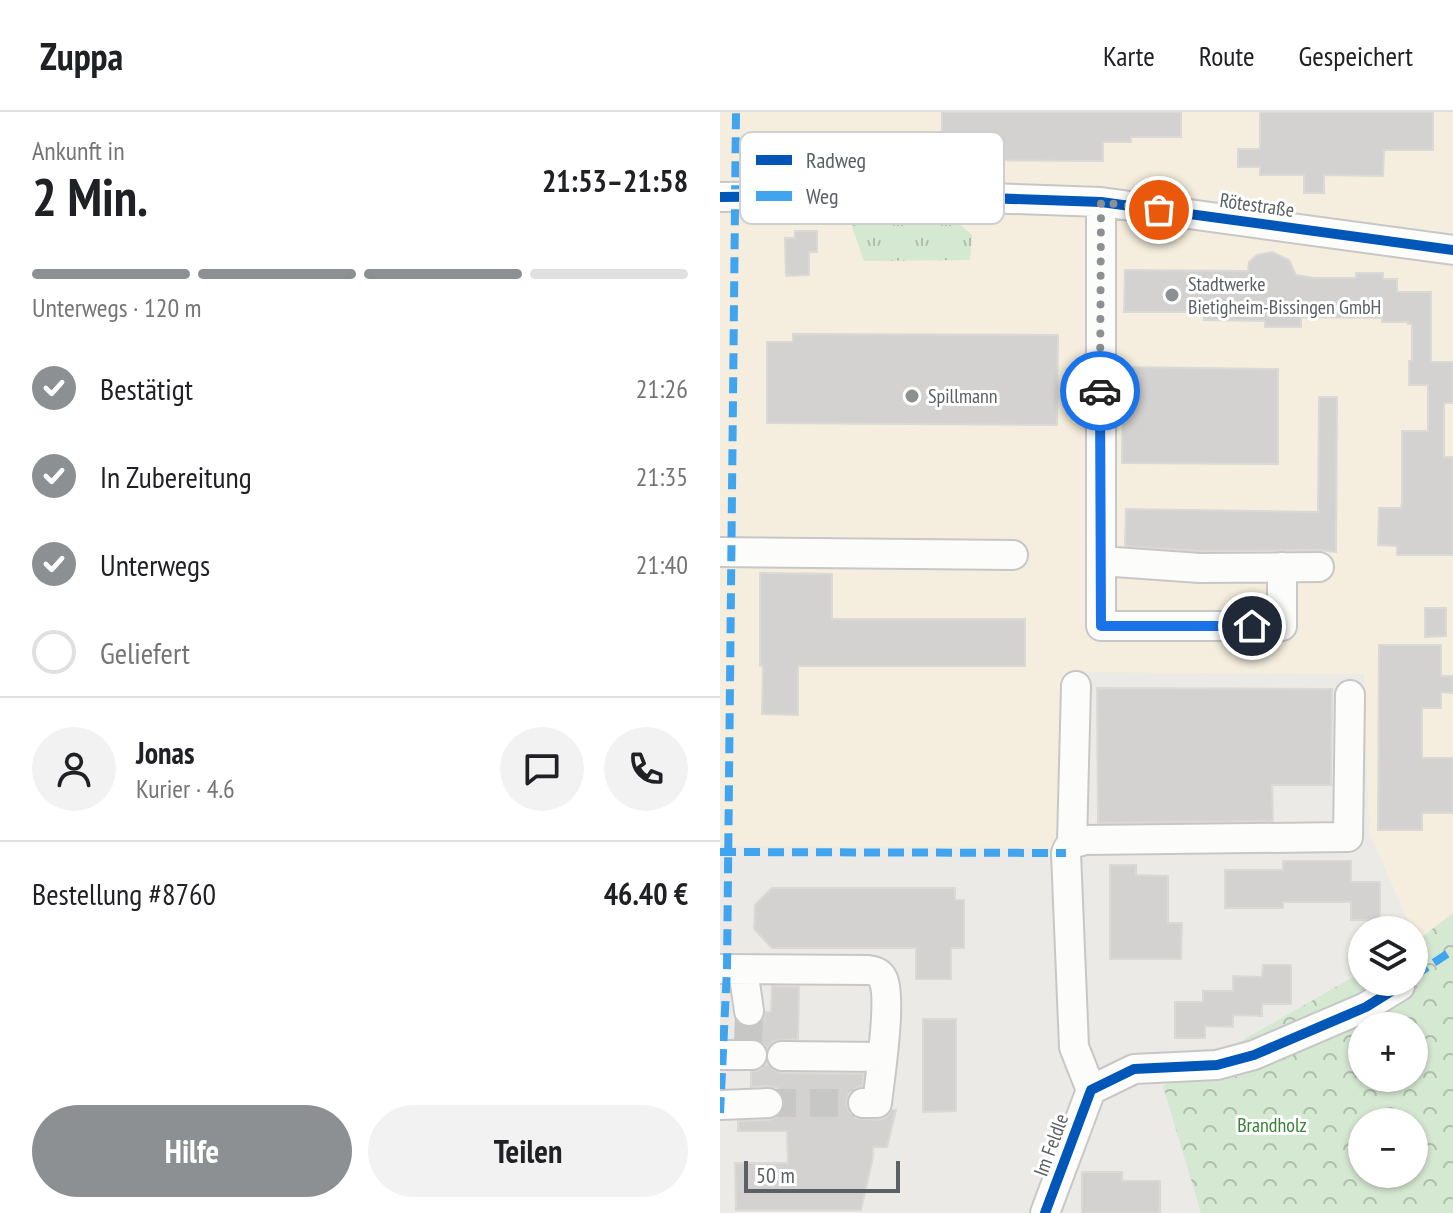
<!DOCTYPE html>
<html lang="de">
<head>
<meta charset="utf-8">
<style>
	body { margin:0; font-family:"PT Sans Narrow",sans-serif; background:#f2f2f2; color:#202124; height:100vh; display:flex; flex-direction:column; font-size:30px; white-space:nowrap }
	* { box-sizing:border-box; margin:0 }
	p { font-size:26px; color:#757577 }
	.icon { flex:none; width:44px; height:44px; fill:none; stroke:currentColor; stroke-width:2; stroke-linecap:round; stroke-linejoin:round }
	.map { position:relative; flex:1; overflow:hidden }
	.details { display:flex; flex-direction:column; background:#fff; width:720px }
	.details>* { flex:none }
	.tools { position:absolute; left:628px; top:804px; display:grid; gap:16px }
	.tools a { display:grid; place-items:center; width:80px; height:80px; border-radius:50%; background:#fff; box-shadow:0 2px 6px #0004; font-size:40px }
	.scale { position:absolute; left:24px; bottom:20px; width:156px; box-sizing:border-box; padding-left:8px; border:4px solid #5b6064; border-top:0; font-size:22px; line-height:28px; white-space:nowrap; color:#5b6064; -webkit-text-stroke:6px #fff; paint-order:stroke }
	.pin { position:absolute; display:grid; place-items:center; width:68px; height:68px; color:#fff; margin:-34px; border:4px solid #fff; border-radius:50%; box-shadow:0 2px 8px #0007 }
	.courier { position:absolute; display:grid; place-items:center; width:80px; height:80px; margin:-40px; border:6px solid #1a73e8; border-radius:50%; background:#fff; color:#222; box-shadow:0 2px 10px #0007 }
	.overview em { font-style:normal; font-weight:600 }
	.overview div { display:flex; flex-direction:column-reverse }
	.overview { display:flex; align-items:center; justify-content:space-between; height:136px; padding:0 32px }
	h1 { font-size:52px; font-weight:600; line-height:60px }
	.bar { display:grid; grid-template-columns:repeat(4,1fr); gap:12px 8px; align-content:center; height:96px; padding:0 32px }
	.bar i { height:10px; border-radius:6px; background:#e0e0e0 }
	.bar .active { background:#8d9092 }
	.bar p { grid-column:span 4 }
	.line { display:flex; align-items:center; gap:20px; padding:0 32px; border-top:2px solid #e0e0e0 }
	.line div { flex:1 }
	.round { display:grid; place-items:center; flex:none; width:84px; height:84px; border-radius:42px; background:#f2f2f2 }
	ol { padding:0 32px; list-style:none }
	li { display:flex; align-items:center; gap:24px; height:88px }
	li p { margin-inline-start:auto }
	li .icon { padding:8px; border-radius:50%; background:#8d9092; color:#fff; stroke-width:4 }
	li:last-child { color:#757577 }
	li i { width:44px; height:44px; border:4px solid #e0e0e0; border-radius:50% }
	.action { display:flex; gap:16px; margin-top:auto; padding:16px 32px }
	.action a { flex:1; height:92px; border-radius:48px; background:#8d9092; color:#fff; font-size:32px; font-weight:600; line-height:92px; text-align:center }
	.action a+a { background:#f2f2f2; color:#202124 }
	header { display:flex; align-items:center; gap:48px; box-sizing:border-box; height:112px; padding:0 40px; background:#fff; border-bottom:2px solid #e0e0e0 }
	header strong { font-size:38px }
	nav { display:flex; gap:44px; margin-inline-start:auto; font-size:28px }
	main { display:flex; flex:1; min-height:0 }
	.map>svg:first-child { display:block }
</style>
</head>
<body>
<header>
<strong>Zuppa</strong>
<nav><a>Karte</a><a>Route</a><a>Gespeichert</a></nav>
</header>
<main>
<section class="details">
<div class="overview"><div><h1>2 Min.</h1><p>Ankunft in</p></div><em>21:53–21:58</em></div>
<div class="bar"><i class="active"></i><i class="active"></i><i class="active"></i><i></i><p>Unterwegs · 120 m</p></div>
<ol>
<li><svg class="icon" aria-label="check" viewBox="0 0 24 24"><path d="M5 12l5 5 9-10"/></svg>Bestätigt<p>21:26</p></li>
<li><svg class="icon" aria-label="check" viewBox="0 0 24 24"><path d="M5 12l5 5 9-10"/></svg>In Zubereitung<p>21:35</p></li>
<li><svg class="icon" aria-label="check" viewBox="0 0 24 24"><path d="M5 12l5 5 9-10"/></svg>Unterwegs<p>21:40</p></li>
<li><i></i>Geliefert</li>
</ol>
<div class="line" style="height:144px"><a class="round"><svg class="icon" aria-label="person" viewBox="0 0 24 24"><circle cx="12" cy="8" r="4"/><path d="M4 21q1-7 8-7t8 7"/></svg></a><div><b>Jonas</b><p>Kurier · 4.6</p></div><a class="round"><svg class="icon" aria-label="chat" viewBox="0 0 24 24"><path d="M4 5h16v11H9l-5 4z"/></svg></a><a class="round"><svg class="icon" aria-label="phone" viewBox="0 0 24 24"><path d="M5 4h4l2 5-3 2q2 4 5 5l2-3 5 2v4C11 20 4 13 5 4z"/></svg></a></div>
<div class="line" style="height:104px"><div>Bestellung #8760</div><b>46.40 €</b></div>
<div class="action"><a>Hilfe</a><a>Teilen</a></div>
</section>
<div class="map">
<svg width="733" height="1101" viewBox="0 0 733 1101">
	<defs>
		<pattern id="grass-tufts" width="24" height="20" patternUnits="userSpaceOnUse" patternTransform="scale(2)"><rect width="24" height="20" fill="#d5e8d1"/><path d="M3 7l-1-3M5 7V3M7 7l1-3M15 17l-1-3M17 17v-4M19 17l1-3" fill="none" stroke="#b0bfad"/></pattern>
		<pattern id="forest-crowns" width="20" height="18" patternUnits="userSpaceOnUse" patternTransform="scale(2)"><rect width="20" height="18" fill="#d5e8d1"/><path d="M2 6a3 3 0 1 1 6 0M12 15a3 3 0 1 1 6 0" fill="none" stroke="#b0bfad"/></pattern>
	</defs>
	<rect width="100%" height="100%" fill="#ebeae6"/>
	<path fill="#f5eede" d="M0,0H733V801L697,829L649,720L644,562L345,560L341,736L1,734L0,735Z"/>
	<path fill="url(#grass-tufts)" d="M128,104H231L252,123L250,148L144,149Z"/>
	<path fill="url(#forest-crowns)" fill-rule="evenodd" d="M733,801V1101H481L443,974L642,860V870H694V831ZM642,914H694V966H642ZM642,1010H694V1062H642Z"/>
	<path fill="#d3d2d0" stroke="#dad9d5" stroke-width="2" d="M222,0H461V25H411V30H383V49L222,48Z
		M540,0H713V38H664L663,64L604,63V81H584V63H540V55H518V37H540Z
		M75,119H97V140H89V163L66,164L65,126H75Z
		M552,140L569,148L576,163L594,166H636V161H663V167H677V180H711V250H733V291H724V345H733V443H677V434L658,433L659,396H681L682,391V319H708V273H689V249H692V212H688V210H662V206L581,205V215H545V209L484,208V200H404L405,158L528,159L529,150L537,143Z
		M73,222L338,223L337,313L47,311V230H73Z
		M403,255L558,257V352L402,351Z
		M599,285H617L616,440L599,438L477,439L405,434L406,397L598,400Z
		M40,461L112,462V507H305V554H78V603L42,602L43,554H40Z
		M705,496H726V524L705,525Z
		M659,533H721V564H733V581L721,580V596H702V646H733V701H702V718H658Z
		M377,576L612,577L611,673H552L553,709L378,711Z
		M563,749H631V770H660V808H631V790H563V796H505V758H563Z
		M390,753H416V763L448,764V811H462L461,847H390Z
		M52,776H235V788H244V836H231V867H196V836H52L34,817L35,793Z
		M543,853H571V892H542V904L513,903V915L485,914V926H455V890H483V879H513V864L542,865Z
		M52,874L79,875L78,927L54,929L47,936L40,928L16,926L17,910L23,915L32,916L40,912L44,906L46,900H51Z
		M203,907H236V999L203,1000Z
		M47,951L53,958L62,961L144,962L142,974L134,977L128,983L126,992L129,1000L135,1006L157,1008L165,1006L172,998H176L167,1035H153V1045L141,1098H16L15,1051H68L67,1019H18V1009L49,1008L58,1005L63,998L65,990L62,981L57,976L47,974L31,975V960L40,958Z
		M362,1060H402V1069H440V1101H362Z"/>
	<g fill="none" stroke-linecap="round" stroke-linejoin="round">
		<path stroke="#c7c8c6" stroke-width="28" stroke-dasharray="28 14" stroke-linecap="butt" d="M28,933L29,899
			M48,991H143"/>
		<defs>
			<path id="minor" d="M0,85L179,83L381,90L733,138
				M381,90V514H562V455
				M0,440L293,443
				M381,449L480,456L599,455
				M352,731L356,574
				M0,857L148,858C155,859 160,860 163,867C172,886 160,966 157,991H143
				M23,857L29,899
				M0,943H32
				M62,944L161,945
				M371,978L414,957L497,953L534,943L646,895L680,874
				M0,993L48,991
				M325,1101L371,978L354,935L346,741C349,731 355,731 365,728L628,725L630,583"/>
		</defs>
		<use href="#minor" stroke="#c7c7c7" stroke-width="32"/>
		<use href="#minor" stroke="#fcfcfb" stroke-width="28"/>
		<path stroke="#40a5ee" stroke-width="8" stroke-dasharray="16 8" stroke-linecap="butt" d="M0,740L346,741
			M694,864L733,838
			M0,1001L7,857L16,0"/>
		<defs>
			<path id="cycleway" d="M0,85L179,83L381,90L733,138
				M325,1101L371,978L414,957L497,953L534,943L646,895L686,870"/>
		</defs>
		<use href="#cycleway" stroke="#fff" stroke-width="15"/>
		<use href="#cycleway" stroke="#0057b8" stroke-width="10"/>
	</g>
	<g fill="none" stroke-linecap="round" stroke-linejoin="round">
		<path stroke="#8d9092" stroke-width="8" stroke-dasharray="0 14.4" d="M380,279L381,90L439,98"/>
		<path stroke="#1a73e8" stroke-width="10" d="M380,279L381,514H532"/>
	</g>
	<g fill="#8d9092" stroke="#fff" stroke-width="3">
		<circle cx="452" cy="183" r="8"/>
		<circle cx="192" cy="284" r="8"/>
	</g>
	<g text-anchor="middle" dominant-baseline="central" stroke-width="6" stroke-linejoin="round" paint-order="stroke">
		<g font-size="20" fill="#5b6064" stroke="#fff">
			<text transform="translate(537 93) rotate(8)">Rötestraße</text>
			<text transform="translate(331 1033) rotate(-70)">Im Feldle</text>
		</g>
		<g font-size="20" fill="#5b6064" stroke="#fff" text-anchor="start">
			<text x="468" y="172">Stadtwerke<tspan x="468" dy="23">Bietigheim-Bissingen GmbH</tspan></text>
			<text x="208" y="284">Spillmann</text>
		</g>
		<g font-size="20" fill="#378333" stroke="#fff">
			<text x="552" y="1013">Brandholz</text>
		</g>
	</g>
	<rect x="20" y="20" width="264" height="92" rx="12" fill="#fff" stroke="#cecfd0" stroke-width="2"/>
	<rect x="36" y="43" width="36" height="10" fill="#0057b8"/>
	<rect x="36" y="79" width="36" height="10" fill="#40a5ee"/>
	<g font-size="22" fill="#5b6064">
		<text x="86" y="56">Radweg</text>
		<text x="86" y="92">Weg</text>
	</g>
</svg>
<div class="tools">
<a><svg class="icon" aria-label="layers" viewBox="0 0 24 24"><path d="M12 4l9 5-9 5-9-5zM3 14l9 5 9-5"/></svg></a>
<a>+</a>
<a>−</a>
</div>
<div class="scale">50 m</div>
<div class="pin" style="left:439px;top:98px;background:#ea580c"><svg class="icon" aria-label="bag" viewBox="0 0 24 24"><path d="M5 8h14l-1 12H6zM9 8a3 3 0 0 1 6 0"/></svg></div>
<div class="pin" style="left:532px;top:514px;background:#1f2937"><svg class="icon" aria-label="home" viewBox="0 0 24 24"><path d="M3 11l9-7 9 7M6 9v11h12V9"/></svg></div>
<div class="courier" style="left:380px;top:279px"><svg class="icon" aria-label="car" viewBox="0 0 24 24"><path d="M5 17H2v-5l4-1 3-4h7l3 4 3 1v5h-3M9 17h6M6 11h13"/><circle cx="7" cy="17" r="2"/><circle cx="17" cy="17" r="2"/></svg></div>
</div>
</main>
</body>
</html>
